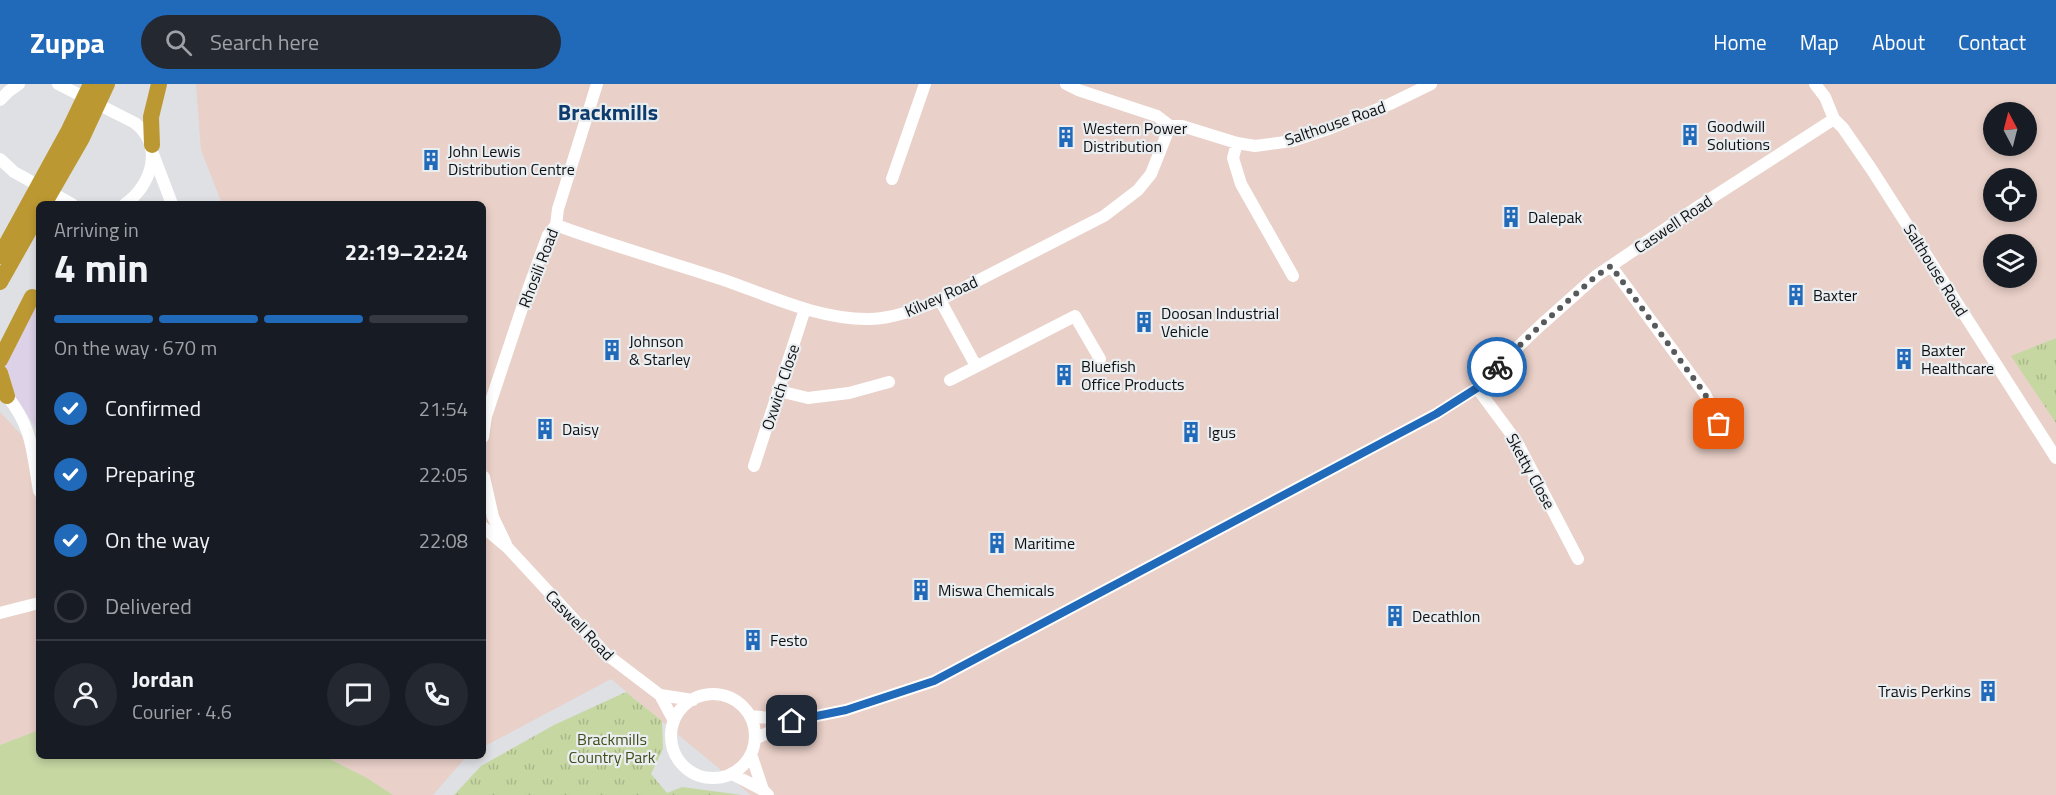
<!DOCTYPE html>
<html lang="en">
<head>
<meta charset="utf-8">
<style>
	body { margin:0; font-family:"Titillium Web",sans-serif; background:#242831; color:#f1f3f6; height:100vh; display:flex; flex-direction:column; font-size:22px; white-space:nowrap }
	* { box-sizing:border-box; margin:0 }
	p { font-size:20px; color:#9ea1a6 }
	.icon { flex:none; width:33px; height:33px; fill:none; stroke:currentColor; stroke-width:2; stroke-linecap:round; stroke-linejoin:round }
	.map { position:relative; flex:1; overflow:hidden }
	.sheet { position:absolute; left:36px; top:117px; width:450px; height:558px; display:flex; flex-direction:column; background:#171b24; border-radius:9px; box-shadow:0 3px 9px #0003 }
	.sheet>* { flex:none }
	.needle { width:39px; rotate:353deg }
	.controls { position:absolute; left:1983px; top:18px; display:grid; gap:12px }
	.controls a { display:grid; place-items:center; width:54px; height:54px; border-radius:50%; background:#171b24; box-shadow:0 3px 9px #0003; font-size:30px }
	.pin { position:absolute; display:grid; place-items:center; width:51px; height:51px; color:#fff; margin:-26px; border-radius:12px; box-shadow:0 3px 9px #0006 }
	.courier { position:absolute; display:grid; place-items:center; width:60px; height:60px; margin:-30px; border:4px solid #2169b9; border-radius:50%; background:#fff; color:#222; box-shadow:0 2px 8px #0007 }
	.summary em { font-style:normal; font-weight:700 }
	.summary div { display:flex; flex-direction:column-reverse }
	.summary { display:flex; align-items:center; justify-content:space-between; height:102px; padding:0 18px }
	h1 { font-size:39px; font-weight:700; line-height:45px }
	.bar { display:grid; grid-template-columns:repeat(4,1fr); gap:9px 6px; align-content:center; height:72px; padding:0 18px }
	.bar i { height:8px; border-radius:4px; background:#363941 }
	.bar .selected { background:#2169b9 }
	.bar p { grid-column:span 4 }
	.line { display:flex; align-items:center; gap:15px; padding:0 18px; border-top:2px solid #363941 }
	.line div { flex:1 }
	.round { display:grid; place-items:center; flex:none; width:63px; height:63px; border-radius:32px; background:#242831 }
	ol { padding:0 18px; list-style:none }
	li { display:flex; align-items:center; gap:18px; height:66px }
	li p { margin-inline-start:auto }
	li .icon { padding:6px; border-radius:50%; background:#2169b9; color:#fff; stroke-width:4 }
	li:last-child { color:#9ea1a6 }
	li i { width:33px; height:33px; border:3px solid #363941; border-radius:50% }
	header { display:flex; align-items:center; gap:36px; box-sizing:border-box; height:84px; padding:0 30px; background:#2169b9; color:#fff }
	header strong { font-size:28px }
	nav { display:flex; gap:33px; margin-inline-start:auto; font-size:21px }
	.search { width:420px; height:54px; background:#242831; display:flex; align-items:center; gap:15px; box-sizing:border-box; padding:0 21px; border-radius:33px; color:#9ea1a6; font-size:22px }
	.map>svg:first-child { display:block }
</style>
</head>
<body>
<header>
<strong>Zuppa</strong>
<div class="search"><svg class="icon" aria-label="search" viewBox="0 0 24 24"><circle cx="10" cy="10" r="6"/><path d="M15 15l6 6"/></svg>Search here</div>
<nav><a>Home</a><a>Map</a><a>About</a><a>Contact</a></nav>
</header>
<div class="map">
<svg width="2056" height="711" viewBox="0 0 2056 711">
	<defs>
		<pattern id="grass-tufts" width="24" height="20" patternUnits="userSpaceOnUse" patternTransform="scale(1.5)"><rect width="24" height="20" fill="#c6d7a2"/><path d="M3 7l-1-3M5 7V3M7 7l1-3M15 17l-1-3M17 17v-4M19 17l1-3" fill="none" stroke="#a9b88a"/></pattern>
	</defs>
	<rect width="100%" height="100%" fill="#dee0e4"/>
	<path fill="#dcd1e6" d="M39,214V355L38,347L12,308L4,283Z"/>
	<path fill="#e9d0c8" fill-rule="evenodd" d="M196,0H2056V254L2012,272L2056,339V711H751L611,595L483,663V120H222L201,66ZM1994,28H2026V62H1994ZM1994,94H2026V128H1994ZM1994,160H2026V194H1994Z
		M0,328L26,356L39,435V646L0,661Z
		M324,672H467L433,711H393L367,694Z"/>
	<path fill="url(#grass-tufts)" d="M2056,254V339L2011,272Z
		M626,608L662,637L663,665L651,690L667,709L682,703L742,711H454L481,682L554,641Z"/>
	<path fill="#c6d7a2" d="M39,646V672H324L367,694L393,711H0V661Z"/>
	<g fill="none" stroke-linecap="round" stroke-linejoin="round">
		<path stroke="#fff" stroke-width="12" d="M58,0L135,39C164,62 152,101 125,120
			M1066,0L1078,6L1157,32L1170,42H1182L1237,59L1255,62L1292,57L1331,44L1390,20L1431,0
			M1815,0L1825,13L1834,35L1843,44L1872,86L2056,374
			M0,16L9,7L19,0
			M1237,59L1233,74L1241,100L1293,192
			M153,70L172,120
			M0,75L14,88L72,120
			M892,95L925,0
			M556,141C610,161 666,177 721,195C768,211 819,236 870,235C895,234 917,225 940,216L1104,132L1138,106L1151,90L1170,42
			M1611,182L1705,310L1726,355H1734
			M940,216L976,282
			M950,296L1075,232L1100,275
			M1477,304L1517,358L1578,475
			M779,307L808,314L849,309L889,298
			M7,312C33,344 32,368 39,407
			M483,353L486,332L529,203L548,151L556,141L558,125L597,0
			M754,382L805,225
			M484,393L493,433L506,460
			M483,443L508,464L606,570L660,611L674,637
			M0,529L39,519
			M671 652a42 42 0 1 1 84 0a42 42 0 1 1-84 0Z
			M660,611L693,616
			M750,632L791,636
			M755,655L792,637L846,626L934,597L1436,330L1477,304L1486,293L1541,241L1596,192L1699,122L1834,35
			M751,670L763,706L768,711
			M732,690L763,706"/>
		<path stroke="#bc9832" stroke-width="16" d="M152,61L151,33L159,0
			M44,120L82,54L107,0
			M0,172L69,46L91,0
			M0,198L39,129
			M0,276L32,213
			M0,289L7,312"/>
	</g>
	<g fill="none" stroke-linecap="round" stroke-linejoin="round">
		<path stroke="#57595b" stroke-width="6" stroke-dasharray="0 10.8" d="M1497,283L1541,241L1596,192L1611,182L1705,310L1719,340"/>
		<path stroke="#2169b9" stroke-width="8" d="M792,637L846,626L934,597L1436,330L1477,304L1497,283"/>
	</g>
	<defs>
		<symbol id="building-bare" viewBox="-9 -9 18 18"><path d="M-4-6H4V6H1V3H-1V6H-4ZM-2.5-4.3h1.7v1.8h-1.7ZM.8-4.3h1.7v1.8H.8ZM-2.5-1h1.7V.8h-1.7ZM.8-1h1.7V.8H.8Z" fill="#2169b9" stroke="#ebeef1" stroke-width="2.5" paint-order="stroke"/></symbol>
	</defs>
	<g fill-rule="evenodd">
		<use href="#building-bare" x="1675" y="36" width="30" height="30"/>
		<use href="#building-bare" x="1051" y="38" width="30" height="30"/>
		<use href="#building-bare" x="416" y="61" width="30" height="30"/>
		<use href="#building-bare" x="1496" y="118" width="30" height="30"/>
		<use href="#building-bare" x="1781" y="196" width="30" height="30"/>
		<use href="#building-bare" x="1129" y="223" width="30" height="30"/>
		<use href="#building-bare" x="597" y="251" width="30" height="30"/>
		<use href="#building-bare" x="1889" y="260" width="30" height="30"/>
		<use href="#building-bare" x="1049" y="276" width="30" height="30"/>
		<use href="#building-bare" x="530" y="330" width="30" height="30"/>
		<use href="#building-bare" x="1176" y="333" width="30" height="30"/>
		<use href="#building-bare" x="982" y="444" width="30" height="30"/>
		<use href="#building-bare" x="906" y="491" width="30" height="30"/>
		<use href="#building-bare" x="1380" y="517" width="30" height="30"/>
		<use href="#building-bare" x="738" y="541" width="30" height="30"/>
		<use href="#building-bare" x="1973" y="592" width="30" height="30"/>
	</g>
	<g text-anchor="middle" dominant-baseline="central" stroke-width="4.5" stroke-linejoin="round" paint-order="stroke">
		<g font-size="16" fill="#0f1011" stroke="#ebeef1">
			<text transform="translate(1335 39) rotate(-19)">Salthouse Road</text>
			<text transform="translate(1673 140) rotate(-34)">Caswell Road</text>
			<text transform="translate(538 184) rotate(-69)">Rhosili Road</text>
			<text transform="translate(1936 186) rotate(58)">Salthouse Road</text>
			<text transform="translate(941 212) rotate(-24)">Kilvey Road</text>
			<text transform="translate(780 303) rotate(-72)">Oxwich Close</text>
			<text transform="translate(1531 387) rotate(61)">Sketty Close</text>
			<text transform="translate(580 541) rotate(46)">Caswell Road</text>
		</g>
		<g font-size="16" fill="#0f1011" stroke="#ebeef1" text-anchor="start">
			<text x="1707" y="42">Goodwill<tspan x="1707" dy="18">Solutions</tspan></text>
			<text x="1083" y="44">Western Power<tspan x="1083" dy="18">Distribution</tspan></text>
			<text x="448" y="67">John Lewis<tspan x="448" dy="18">Distribution Centre</tspan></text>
			<text x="1528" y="133">Dalepak</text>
			<text x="1813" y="211">Baxter</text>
			<text x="1161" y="229">Doosan Industrial<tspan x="1161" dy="18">Vehicle</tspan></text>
			<text x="629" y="257">Johnson<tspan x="629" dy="18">&amp; Starley</tspan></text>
			<text x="1921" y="266">Baxter<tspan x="1921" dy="18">Healthcare</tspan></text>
			<text x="1081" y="282">Bluefish<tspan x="1081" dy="18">Office Products</tspan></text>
			<text x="562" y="345">Daisy</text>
			<text x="1208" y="348">Igus</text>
			<text x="1014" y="459">Maritime</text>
			<text x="938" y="506">Miswa Chemicals</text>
			<text x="1412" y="532">Decathlon</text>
			<text x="770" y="556">Festo</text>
			<text x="1971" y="607" text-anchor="end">Travis Perkins</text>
		</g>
		<g font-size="16" fill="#414e19" stroke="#ebeef1">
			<text x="612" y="655">Brackmills<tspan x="612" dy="18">Country Park</tspan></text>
		</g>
		<g font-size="22" font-weight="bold" fill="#0d3b6e" stroke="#ebeef1">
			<text x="608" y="28">Brackmills</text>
		</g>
	</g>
</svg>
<div class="controls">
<a><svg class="needle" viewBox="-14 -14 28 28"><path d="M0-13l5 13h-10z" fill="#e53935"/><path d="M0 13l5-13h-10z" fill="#9ea1a6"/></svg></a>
<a><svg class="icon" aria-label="locate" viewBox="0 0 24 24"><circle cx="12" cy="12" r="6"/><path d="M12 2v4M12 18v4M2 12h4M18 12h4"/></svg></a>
<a><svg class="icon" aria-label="layers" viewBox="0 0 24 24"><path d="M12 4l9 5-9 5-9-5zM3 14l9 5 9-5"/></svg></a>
</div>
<div class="pin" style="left:1719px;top:340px;background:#ea580c"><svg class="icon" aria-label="bag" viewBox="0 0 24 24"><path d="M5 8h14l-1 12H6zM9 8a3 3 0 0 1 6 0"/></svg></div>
<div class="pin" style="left:792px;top:637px;background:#1f2937"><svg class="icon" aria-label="home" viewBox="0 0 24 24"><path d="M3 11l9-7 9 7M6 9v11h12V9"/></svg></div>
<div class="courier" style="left:1497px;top:283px"><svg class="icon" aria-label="bike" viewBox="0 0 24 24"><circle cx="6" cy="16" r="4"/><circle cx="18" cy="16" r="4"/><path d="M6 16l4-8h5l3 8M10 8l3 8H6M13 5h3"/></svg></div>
<section class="sheet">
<div class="summary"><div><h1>4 min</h1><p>Arriving in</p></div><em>22:19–22:24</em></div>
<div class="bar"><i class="selected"></i><i class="selected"></i><i class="selected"></i><i></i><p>On the way · 670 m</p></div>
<ol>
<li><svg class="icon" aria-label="check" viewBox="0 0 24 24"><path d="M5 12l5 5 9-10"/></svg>Confirmed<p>21:54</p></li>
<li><svg class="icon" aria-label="check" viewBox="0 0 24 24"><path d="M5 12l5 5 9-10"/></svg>Preparing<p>22:05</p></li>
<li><svg class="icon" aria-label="check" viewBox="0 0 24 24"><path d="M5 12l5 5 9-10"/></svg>On the way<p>22:08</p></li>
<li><i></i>Delivered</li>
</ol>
<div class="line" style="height:108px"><a class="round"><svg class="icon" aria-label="person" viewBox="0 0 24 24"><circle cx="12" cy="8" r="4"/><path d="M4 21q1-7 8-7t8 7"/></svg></a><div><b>Jordan</b><p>Courier · 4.6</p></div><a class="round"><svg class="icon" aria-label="chat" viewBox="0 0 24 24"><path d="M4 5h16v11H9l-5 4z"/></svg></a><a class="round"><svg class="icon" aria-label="phone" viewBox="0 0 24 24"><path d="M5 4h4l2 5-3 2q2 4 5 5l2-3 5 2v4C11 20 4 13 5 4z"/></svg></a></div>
</section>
</div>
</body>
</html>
